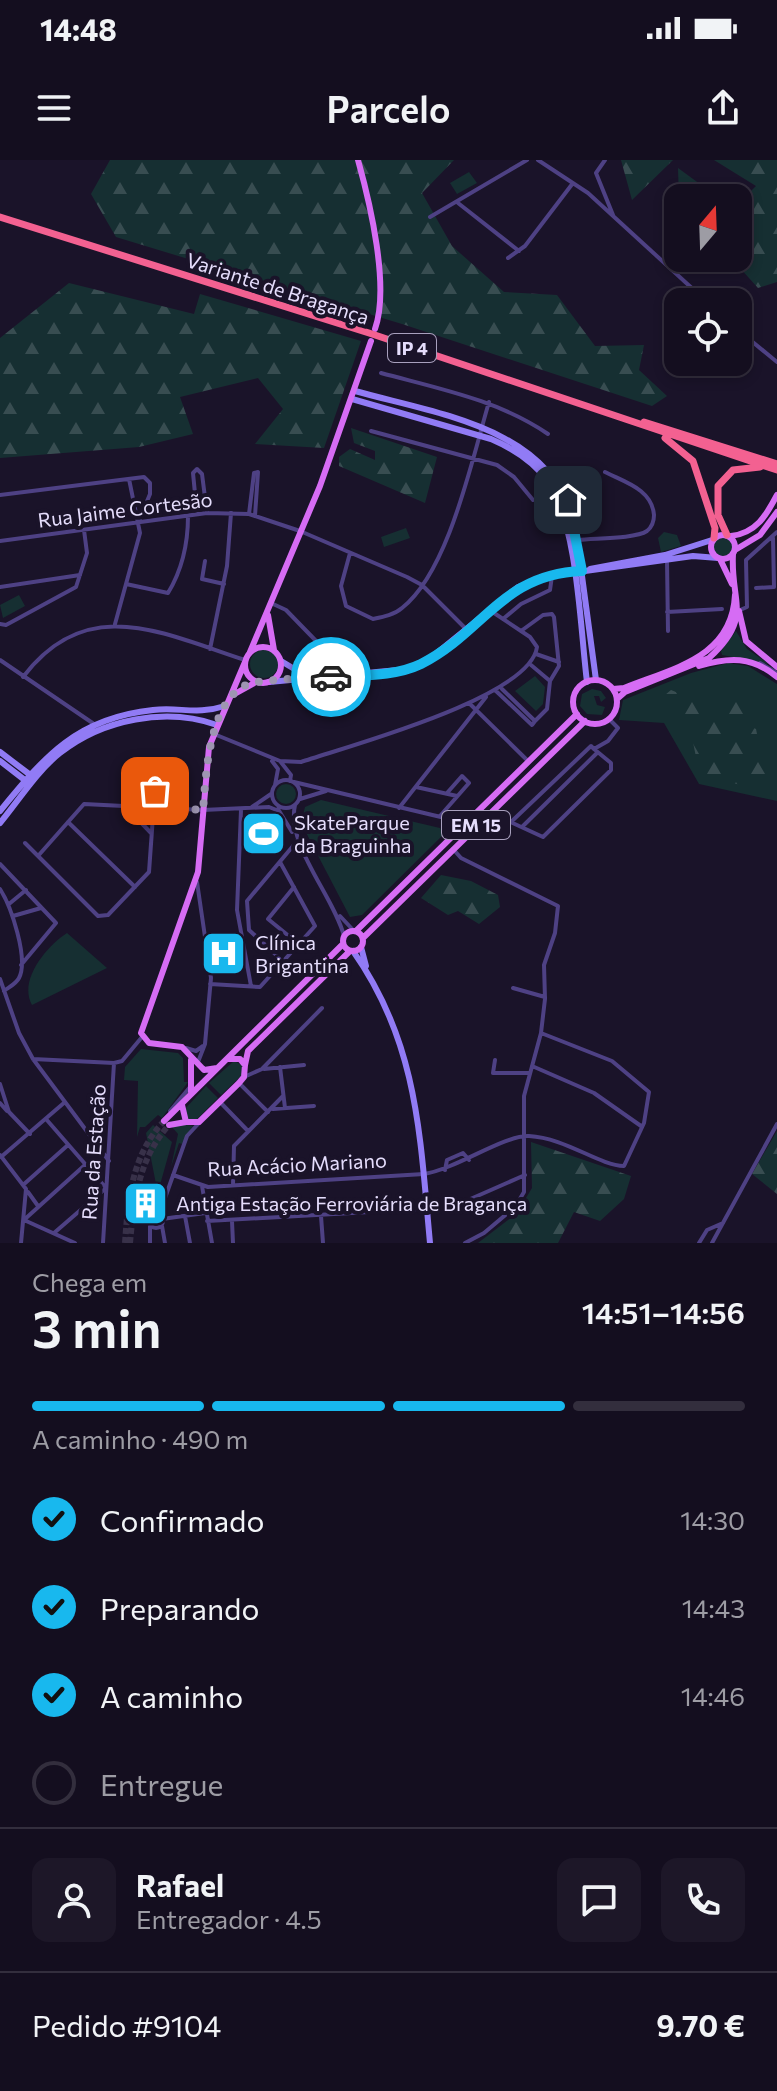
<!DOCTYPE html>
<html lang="pt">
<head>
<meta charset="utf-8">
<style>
	body { margin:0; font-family:Commissioner,sans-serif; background:#1d1728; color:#f1f3f6; height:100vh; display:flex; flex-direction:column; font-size:30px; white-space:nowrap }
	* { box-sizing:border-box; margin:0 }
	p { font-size:26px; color:#9d9ca4 }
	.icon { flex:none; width:44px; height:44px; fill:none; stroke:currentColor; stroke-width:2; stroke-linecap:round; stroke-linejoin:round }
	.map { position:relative; height:1083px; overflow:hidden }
	.panel { display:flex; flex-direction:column; background:#140e1f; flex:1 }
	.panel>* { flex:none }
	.needle { width:52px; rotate:19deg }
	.fabs { position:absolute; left:664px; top:24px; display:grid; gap:16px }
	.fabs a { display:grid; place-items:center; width:88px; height:88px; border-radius:16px; background:#140e1f; box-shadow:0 4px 12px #0003,0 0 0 2px #332e3d; font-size:40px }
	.pin { position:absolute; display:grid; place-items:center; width:68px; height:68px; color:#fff; margin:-34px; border-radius:16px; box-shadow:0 4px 12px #0006 }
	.courier { position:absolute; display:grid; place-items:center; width:80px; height:80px; margin:-40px; border:6px solid #18b8ee; border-radius:50%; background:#fff; color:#222; box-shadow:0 2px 10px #0007 }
	.summary em { font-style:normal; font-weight:600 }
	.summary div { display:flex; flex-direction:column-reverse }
	.summary { display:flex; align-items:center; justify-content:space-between; height:136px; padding:0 32px }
	h1 { font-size:52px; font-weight:600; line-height:60px }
	.bar { display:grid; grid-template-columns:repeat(4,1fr); gap:12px 8px; align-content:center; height:96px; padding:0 32px }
	.bar i { height:10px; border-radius:6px; background:#332e3d }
	.bar .on { background:#18b8ee }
	.bar p { grid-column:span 4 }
	.line { display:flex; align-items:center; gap:20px; padding:0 32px; border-top:2px solid #332e3d }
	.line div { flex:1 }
	.round { display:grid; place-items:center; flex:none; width:84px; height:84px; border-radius:16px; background:#1d1728 }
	ol { padding:0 32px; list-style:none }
	li { display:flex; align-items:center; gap:24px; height:88px }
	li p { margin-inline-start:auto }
	li .icon { padding:8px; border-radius:50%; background:#18b8ee; color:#111; stroke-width:4 }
	li:last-child { color:#9d9ca4 }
	li i { width:44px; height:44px; border:4px solid #332e3d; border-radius:50% }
	.status { display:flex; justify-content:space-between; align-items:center; height:56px; padding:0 40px; background:#140e1f; direction:ltr }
	.status svg { height:22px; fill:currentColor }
	header { display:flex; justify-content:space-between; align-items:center; height:104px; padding:0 32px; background:#140e1f; font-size:36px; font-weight:600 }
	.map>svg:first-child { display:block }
</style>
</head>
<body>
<div class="status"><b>14:48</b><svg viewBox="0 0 49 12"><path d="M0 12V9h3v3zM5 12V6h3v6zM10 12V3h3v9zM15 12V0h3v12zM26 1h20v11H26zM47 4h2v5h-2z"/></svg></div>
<header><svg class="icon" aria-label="menu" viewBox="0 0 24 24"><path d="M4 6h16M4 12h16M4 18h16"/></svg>Parcelo<svg class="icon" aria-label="share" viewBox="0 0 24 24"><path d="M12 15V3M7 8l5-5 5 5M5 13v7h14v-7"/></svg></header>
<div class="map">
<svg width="777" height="1083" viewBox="0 0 777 1083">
	<defs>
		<pattern id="forest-firs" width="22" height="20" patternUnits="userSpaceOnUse" patternTransform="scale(2)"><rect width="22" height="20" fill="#162f32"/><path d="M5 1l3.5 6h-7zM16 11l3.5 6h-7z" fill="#384d51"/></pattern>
	</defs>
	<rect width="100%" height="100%" fill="#1a1329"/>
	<path fill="#162f32" d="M469,12L477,23L457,34L450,23Z
		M406,368L410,378L384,387L381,377Z
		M664,372L677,375L681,386L661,392L658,378Z
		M713 386a10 10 0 1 1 20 0a10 10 0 1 1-20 0Z
		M19,435L25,446L3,458L0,445Z
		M736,471L747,489L769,504L722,495L721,491Z
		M250 504a14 14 0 1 1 28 0a14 14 0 1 1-28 0Z
		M728,503L748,506L777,524V641L699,624L664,563L619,560L623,540L691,513Z
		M535,516L545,527L543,544L536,551L515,531Z
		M592,529L601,531L606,538L601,542L599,536H594L597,545L605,547L602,555L587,554L580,546L582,534Z
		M276 634a10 10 0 1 1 20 0a10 10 0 1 1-20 0Z
		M321,640L440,668L443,675L362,755L350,757L301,663L305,647Z
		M259,658L274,663L266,689L251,684Z
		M67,773L107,808L32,845C18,820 47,786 67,773Z
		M141,889L178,893L183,898L184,922H188L162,958L158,955L145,967H140L137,977L138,921L124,920L125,907Z
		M234,901L242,905V915L221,935L209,923Z
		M206,926L218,938L197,959H188L184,950Z
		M180,964L193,966L182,984L179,983L171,1007L178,974L172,967Z
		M153,965L172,982L160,1025L156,1024L146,973Z"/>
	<path fill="url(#forest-firs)" d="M110,0H454L422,33L452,86L504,132L557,135L595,186L644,185L639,210L667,236L652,246L402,164L116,77L91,34Z
		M621,0H673L632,40Z
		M714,0H777V122L758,128L731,98H738V44L756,26Z
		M678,8L719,38H679Z
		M69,123L194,154L200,134L361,181L324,288L255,284L283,249L258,218L180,237L193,274L139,287L0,298V178Z
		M351,268L437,297L425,343L339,306V297L350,289L375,300V291L354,283Z
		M671,530L688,537L745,541L747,548L744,557L723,566L730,571L745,564L756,569L757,574L750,588C761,604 777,598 777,623L761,629L708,618L696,597L693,582L664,542L665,535Z
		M441,715L471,721L498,735L500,747L479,764L458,751L448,755L421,738Z
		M777,971V1034L752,1014Z
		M531,982L631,1016L624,1039L600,1061L574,1052L558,1083H478L517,1053L532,1028Z"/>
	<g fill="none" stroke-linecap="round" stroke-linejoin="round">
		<path stroke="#383149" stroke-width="6" stroke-dasharray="6 3" stroke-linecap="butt" d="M125,1083C128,1038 132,995 164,961
			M130,1083C134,1039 139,998 169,965"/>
		<path stroke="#4e4184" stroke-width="4" d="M538,0L588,33L707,142
			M605,0L596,13L613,55
			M458,43L519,91
			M430,57L527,0
			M508,98L525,86L573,23
			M738,170L777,202
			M381,213C440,229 498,240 548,274
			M371,271L497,305L514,317L533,340
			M0,335L144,317L150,323V334L138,363
			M197,354L193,313L197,309L202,314L207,353
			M249,354L254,313L258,312L255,356
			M578,380C594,378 635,379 647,371C652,367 654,361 654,355C652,329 624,322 605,312
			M0,381L207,353L249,354L300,371L407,417L422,425L465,468
			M350,393L341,426L346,446L373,459C383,457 394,455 402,448C449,411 472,299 489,242
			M667,400L668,471
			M205,401L202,419L224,424
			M126,424L168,433C182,410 188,383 188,356
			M0,427L80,415
			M756,428L774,427L773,378
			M271,443L286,450L320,485
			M738,451L747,447L746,400L777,372
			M667,452L722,449
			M503,459L521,444L550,430L552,416
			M0,464L6,465L76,427L87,393L84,370
			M115,464L140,373L129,319
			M521,471L543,455L552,454L554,457L559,506L550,521L547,549L535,561
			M210,489L227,406L231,353
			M536,494L559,502
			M0,500L94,564
			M760,503L777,513
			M531,505L550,521
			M23,517C87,433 162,473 245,500
			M496,531L532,565L535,561L502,529
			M469,543L528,601
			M214,574L280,601L291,615L290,621
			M272,601L278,609L275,625
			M280,601L301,602C348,586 530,538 537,487L530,477L491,451
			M272 634a14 14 0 1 1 28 0a14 14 0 1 1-28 0Z
			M294,622L466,663L473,669
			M416,627L457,636
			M300,639L326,631
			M295,645C286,685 333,735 344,776
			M252,647L271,634
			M127,648L151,673
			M399,648L486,537
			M278,649L292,672
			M241,650L237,750L251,826
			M491,653L543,677L611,610V603L594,589L608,581L618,568L609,559
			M440,656L469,623L462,616L447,633
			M446,658L451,669L450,678
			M68,662L135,727
			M511,662L591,586L594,589
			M522,667L597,593
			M25,683L98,756L108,755L149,712L156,614L174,615
			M453,689L461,698L558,746L555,773L544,805L545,839L541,873L524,936V1032L515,1047L484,1073L465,1083
			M38,696L84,644L203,650L269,647L279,651
			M0,704L56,763L21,805
			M197,722L211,818L205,884L198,902
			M294,727L268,759L301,786
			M0,729C11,746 29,799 19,818C16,824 9,827 4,831
			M9,744L26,730
			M13,756L41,748
			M340,756L354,771
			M285,803L249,770L247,741L298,680
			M0,819L19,873L33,899L109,1001
			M210,824L260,827L315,766L280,702
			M513,828L545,837
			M186,888L196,891L203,886
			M33,899L114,903L122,901L142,877
			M495,900L493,913H530
			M532,906L594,933L641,966
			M280,907L285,948
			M264,909L304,905
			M244,917L262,909L322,848
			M239,923L268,952
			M0,924L9,952L30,974
			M220,942L248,971
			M0,943L7,951
			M273,949L314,946
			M170,951L190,927
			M46,959L106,1028L54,1073
			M0,995L26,1029L21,1083
			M1,997L65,942
			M445,1010L447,1000L463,993L469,1000
			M173,1015L208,1027L424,1014C456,1009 504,975 529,976C566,978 598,1005 624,1006L644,963L649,932L612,901L541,873
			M23,1025L68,985
			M233,1025L234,986L283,936
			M202,1026L212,1083
			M28,1032L38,1046
			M149 1061a7 7 0 1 1 14 0a7 7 0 1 1-14 0Z
			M159,1055L187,976L199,963
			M185,1056L190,1083
			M321,1056L323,1083
			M25,1059L86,1004
			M162,1059L205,1053
			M24,1060L75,1083
			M207,1061L441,1048L459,1044L525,1015
			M232,1061L233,1083
			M162,1066L165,1083
			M103,1083L114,903
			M150,1083V1066
			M699,1083L707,1070L723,1063
			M712,1083L777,964"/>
		<path stroke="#917bf5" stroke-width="6" d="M355,231C437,254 551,267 575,364L596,520
			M352,239L491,279C514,289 535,302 549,323C578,368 580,467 587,522
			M590,409L665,395L712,380
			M281,501L296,510L323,515
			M269,522L409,509L433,496L518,427L549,416L693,396L718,398
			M0,592L33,617
			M0,601L26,621
			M0,651C45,596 77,558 153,550C180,547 197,555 225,546
			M0,663C19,640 37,611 60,593C103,559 166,547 217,565
			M361,787L366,806
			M353,791C418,883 420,976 430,1083"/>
		<path stroke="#d66cf4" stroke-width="6" d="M358,0C370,43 390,127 375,169
			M711 387a12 12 0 1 1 24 0a12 12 0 1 1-24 0Z
			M731,376C756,373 766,356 777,335
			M735,390L760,375L777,352
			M720,399L732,424
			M739,451L746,481L777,507
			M268,455L274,490
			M245 505a18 18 0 1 1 36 0a18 18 0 1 1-36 0Z
			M250,492L320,326L371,181
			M699,506C729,497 752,496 777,517
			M573 542a22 22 0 1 1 44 0a22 22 0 1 1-44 0Z
			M613,529L624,528C673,508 732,498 735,435
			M231,536L256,522
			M617,539L625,532L709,498C754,457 730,442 733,394
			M343 781a10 10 0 1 1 20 0a10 10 0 1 1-20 0Z
			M356,771L577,554
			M363,778L585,561
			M191,900V932
			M245,905L248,891L350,791
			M217,908L204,910L182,887L149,883L141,873L198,712L209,587L245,502
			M182,945L186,962H199L239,923L244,917L245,905L240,899H227
			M164,961L343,784
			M169,965L186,962"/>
		<path stroke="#f36191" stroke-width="7" d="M0,57L369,173L777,310
			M644,262L777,304
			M665,278L693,301L715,368L714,378
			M727,375L718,355V326L733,310L760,307"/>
	</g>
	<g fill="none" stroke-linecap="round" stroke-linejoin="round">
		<path stroke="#9e96b2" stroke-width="8" stroke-dasharray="0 14.4" d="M155,631L154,647L203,650C206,614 209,528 257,522C280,519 306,518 331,517"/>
		<path stroke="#18b8ee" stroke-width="10" d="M331,517C360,515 394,517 421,504C484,472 502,414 582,411L568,340"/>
	</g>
	<defs>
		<symbol id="stadium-square" viewBox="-11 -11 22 22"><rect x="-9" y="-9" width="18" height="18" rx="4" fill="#18b8ee" stroke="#1a1329"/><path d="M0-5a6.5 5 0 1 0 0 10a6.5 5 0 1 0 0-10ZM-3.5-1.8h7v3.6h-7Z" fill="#fff"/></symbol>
		<symbol id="hospital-square" viewBox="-11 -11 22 22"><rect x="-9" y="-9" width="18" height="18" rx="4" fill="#18b8ee" stroke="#1a1329"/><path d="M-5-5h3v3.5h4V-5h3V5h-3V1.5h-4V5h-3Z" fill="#fff"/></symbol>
		<symbol id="building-square" viewBox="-11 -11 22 22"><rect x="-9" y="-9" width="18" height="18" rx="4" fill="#18b8ee" stroke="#1a1329"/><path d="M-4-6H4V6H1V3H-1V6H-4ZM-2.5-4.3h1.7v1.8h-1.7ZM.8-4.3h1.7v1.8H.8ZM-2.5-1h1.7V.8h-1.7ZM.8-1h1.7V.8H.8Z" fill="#fff"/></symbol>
	</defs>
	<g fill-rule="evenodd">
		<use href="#stadium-square" x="238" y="648" width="51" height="51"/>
		<use href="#hospital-square" x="198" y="768" width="51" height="51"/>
		<use href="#building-square" x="120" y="1018" width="51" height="51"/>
	</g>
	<g text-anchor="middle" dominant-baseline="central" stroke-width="8" stroke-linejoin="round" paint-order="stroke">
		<g fill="#1a1329" stroke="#a8a0bd" stroke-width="2">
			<rect x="388" y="174" width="48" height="28" rx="6"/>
			<rect x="442" y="651" width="68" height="28" rx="6"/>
		</g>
		<g font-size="18" font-weight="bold" fill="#e5ddfc">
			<text x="412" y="188">IP 4</text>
			<text x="476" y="665">EM 15</text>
		</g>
		<g font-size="20" fill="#e5ddfc" stroke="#1a1329">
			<text transform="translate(278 128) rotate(18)">Variante de Bragança</text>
			<text transform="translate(125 349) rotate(-7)">Rua Jaime Cortesão</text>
			<text transform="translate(93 992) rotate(-86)">Rua da Estação</text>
			<text transform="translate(297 1004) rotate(-3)">Rua Acácio Mariano</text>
		</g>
		<g font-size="20" fill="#e5ddfc" stroke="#1a1329" text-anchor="start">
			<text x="294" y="662">SkateParque<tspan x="294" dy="23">da Braguinha</tspan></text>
			<text x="255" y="782">Clínica<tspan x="255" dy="23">Brigantina</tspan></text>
			<text x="176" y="1043">Antiga Estação Ferroviária de Bragança</text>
		</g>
	</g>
</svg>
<div class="fabs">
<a><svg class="needle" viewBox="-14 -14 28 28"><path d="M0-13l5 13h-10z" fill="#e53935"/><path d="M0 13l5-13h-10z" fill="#9d9ca4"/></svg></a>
<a><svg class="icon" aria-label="locate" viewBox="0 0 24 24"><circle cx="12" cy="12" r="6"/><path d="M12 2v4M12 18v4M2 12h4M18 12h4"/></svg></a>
</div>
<div class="pin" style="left:155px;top:631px;background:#ea580c"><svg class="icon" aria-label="bag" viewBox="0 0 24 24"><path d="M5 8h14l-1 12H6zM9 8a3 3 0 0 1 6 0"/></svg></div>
<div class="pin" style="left:568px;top:340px;background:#1f2937"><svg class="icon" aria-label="home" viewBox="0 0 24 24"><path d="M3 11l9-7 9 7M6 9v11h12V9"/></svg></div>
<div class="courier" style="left:331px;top:517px"><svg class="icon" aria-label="car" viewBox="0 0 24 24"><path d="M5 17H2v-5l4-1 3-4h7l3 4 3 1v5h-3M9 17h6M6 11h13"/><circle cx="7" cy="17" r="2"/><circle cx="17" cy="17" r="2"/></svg></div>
</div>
<section class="panel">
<div class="summary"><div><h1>3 min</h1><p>Chega em</p></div><em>14:51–14:56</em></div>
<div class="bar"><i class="on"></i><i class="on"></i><i class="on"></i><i></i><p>A caminho · 490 m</p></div>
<ol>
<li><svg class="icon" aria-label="check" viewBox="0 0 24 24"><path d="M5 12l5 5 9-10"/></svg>Confirmado<p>14:30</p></li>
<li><svg class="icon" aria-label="check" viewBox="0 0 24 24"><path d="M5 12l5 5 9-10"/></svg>Preparando<p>14:43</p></li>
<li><svg class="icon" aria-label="check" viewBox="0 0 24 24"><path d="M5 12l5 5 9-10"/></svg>A caminho<p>14:46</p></li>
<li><i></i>Entregue</li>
</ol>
<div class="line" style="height:144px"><a class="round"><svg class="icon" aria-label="person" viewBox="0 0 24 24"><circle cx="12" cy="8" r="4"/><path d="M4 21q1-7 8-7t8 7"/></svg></a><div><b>Rafael</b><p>Entregador · 4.5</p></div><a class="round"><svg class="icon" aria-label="chat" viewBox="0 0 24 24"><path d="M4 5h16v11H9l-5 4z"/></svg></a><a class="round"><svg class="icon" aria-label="phone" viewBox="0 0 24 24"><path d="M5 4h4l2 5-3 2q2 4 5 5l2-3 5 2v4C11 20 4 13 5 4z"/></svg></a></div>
<div class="line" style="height:104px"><div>Pedido #9104</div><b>9.70 €</b></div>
</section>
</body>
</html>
